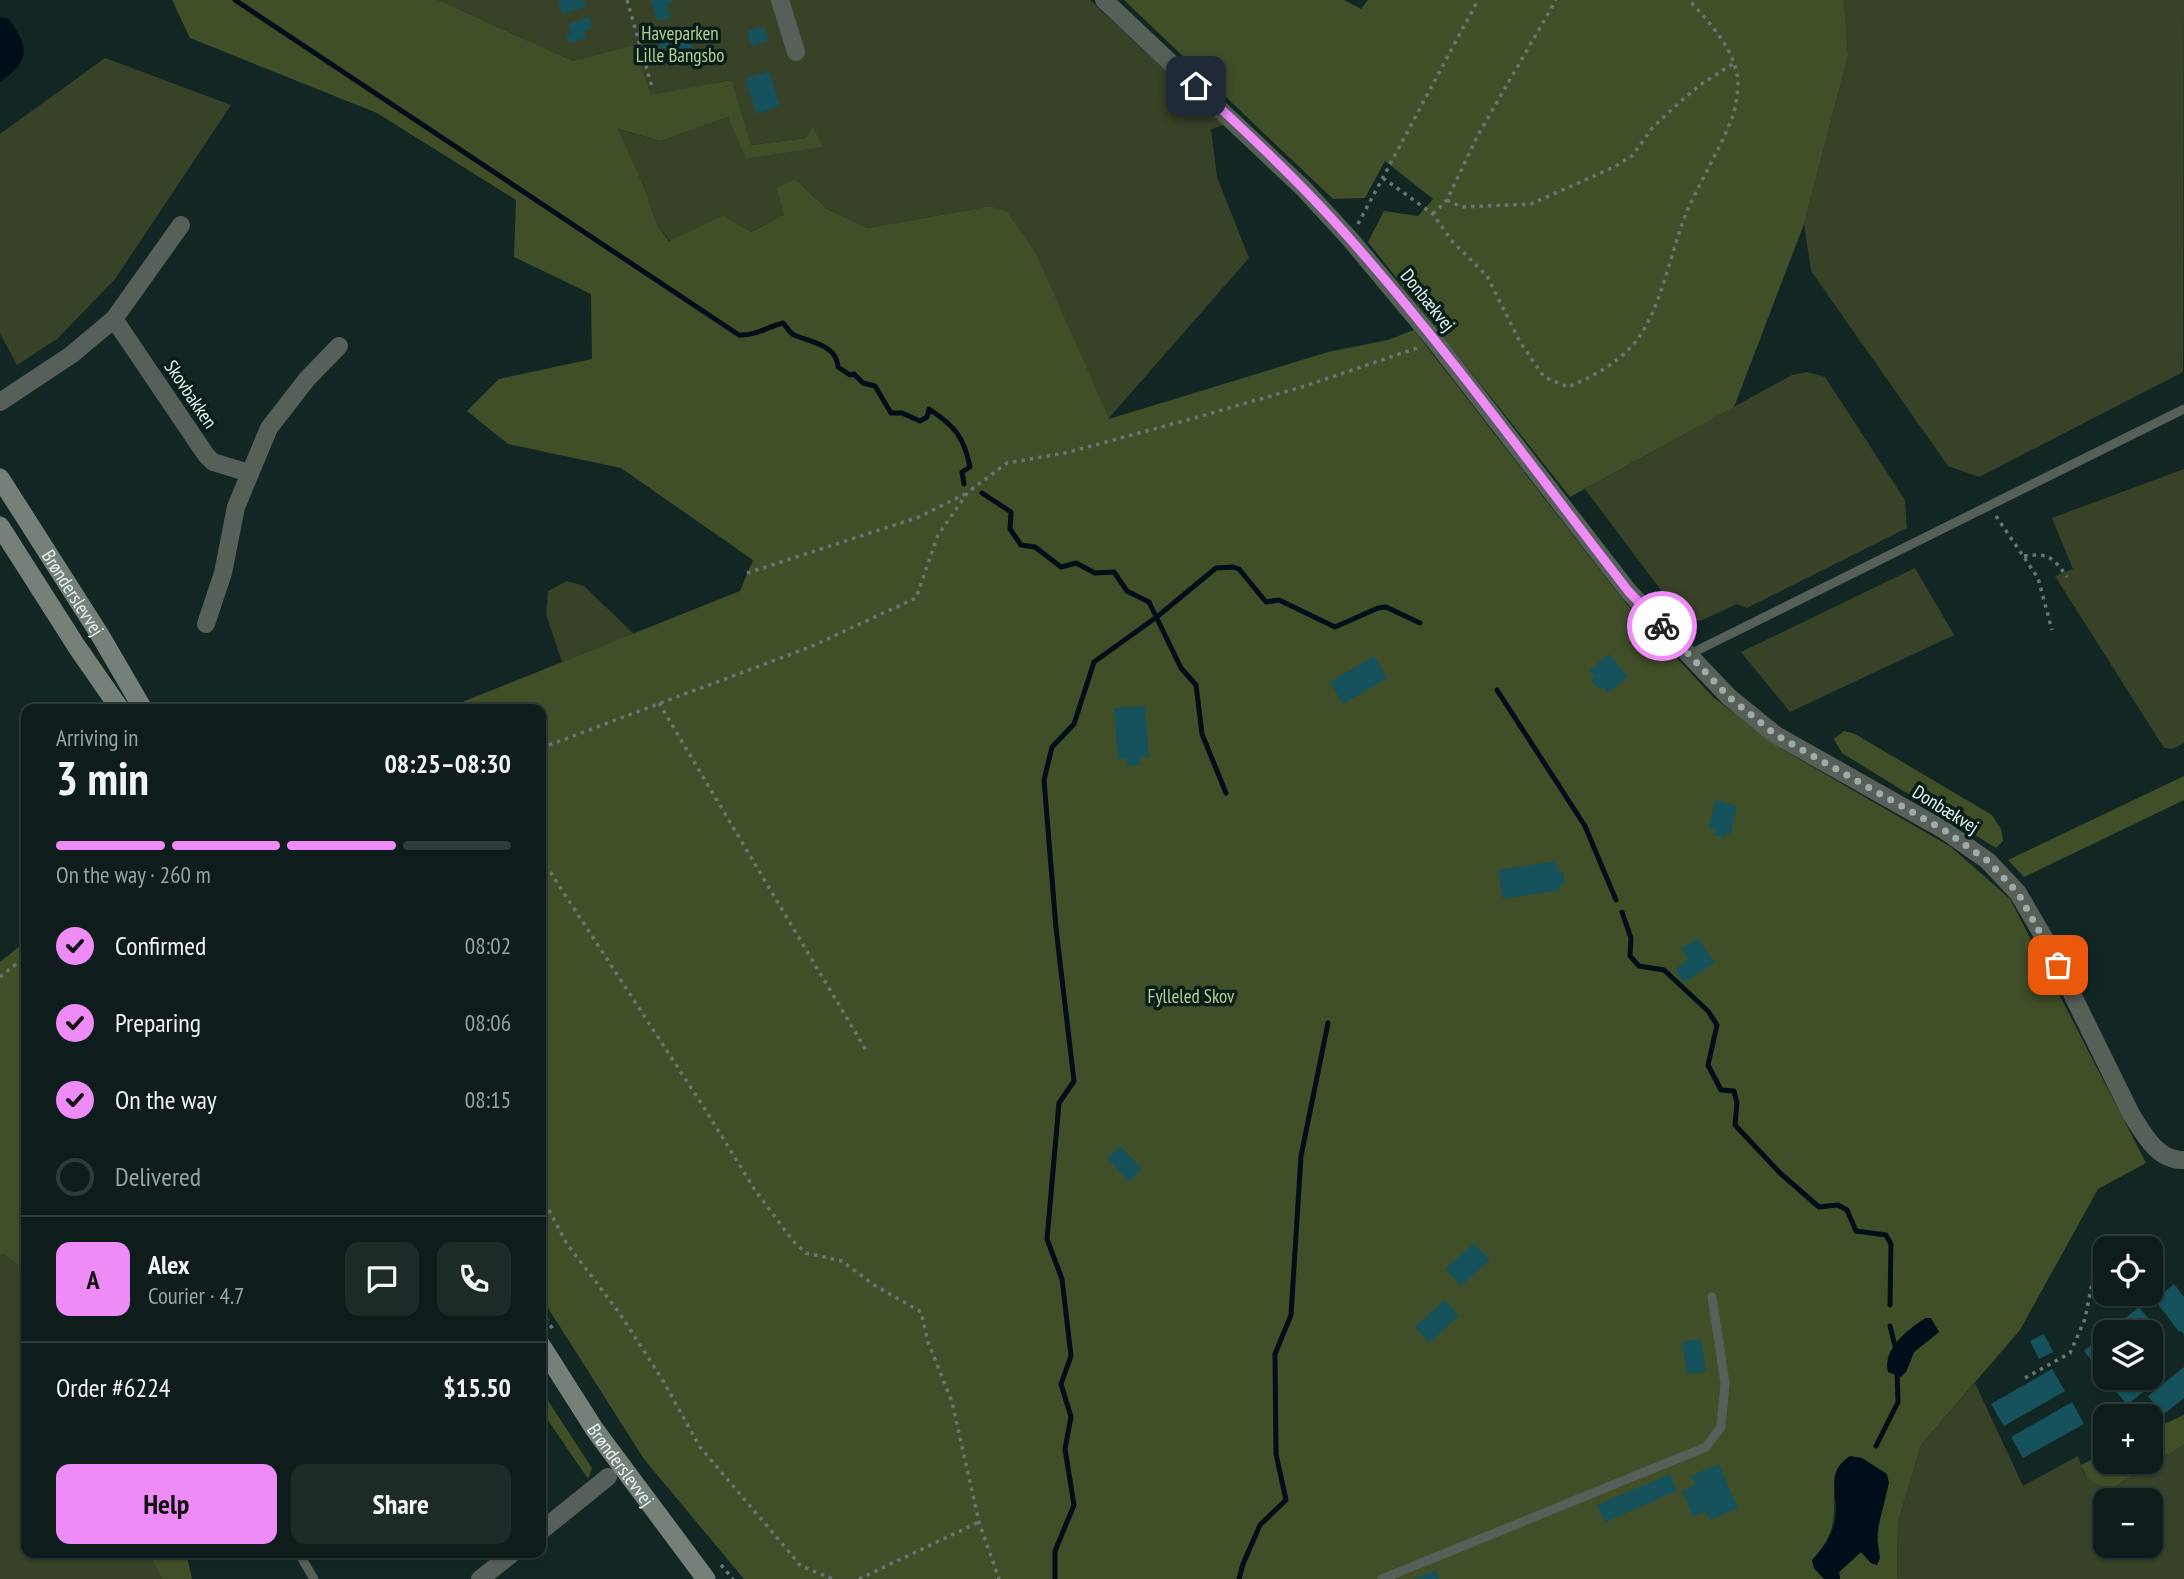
<!DOCTYPE html>
<html lang="en">
<head>
<meta charset="utf-8">
<style>
	body { margin:0; font-family:"PT Sans Narrow",sans-serif; background:#1c2a28; color:#f1f3f6; height:100vh; display:flex; flex-direction:column; font-size:26px; white-space:nowrap }
	* { box-sizing:border-box; margin:0 }
	p { font-size:23px; color:#9ba2a3 }
	.icon { flex:none; width:38px; height:38px; fill:none; stroke:currentColor; stroke-width:2; stroke-linecap:round; stroke-linejoin:round }
	.map { position:relative; flex:1; overflow:hidden }
	.details { position:absolute; left:21px; top:704px; width:525px; height:854px; display:flex; flex-direction:column; background:#0e1d1b; border-radius:14px; box-shadow:0 2px 5px #0004,0 0 0 2px #2e3b3a }
	.details>* { flex:none }
	.controls { position:absolute; left:2093px; top:1236px; display:grid; gap:14px }
	.controls a { display:grid; place-items:center; width:70px; height:70px; border-radius:14px; background:#0e1d1b; box-shadow:0 2px 5px #0004,0 0 0 2px #2e3b3a; font-size:35px }
	.pin { position:absolute; display:grid; place-items:center; width:60px; height:60px; color:#fff; margin:-30px; border-radius:14px; box-shadow:0 4px 10px #0006 }
	.courier { position:absolute; display:grid; place-items:center; width:70px; height:70px; margin:-35px; border:5px solid #ef8bf7; border-radius:50%; background:#fff; color:#222; box-shadow:0 2px 9px #0007 }
	.headline em { font-style:normal; font-weight:700 }
	.headline div { display:flex; flex-direction:column-reverse }
	.headline { display:flex; align-items:center; justify-content:space-between; height:119px; padding:0 35px }
	h1 { font-size:46px; font-weight:700; line-height:52px }
	.bar { display:grid; grid-template-columns:repeat(4,1fr); gap:10px 7px; align-content:center; height:84px; padding:0 35px }
	.bar i { height:9px; border-radius:5px; background:#2e3b3a }
	.bar .active { background:#ef8bf7 }
	.bar p { grid-column:span 4 }
	.line { display:flex; align-items:center; gap:18px; padding:0 35px; border-top:2px solid #2e3b3a }
	.line div { flex:1 }
	.round { display:grid; place-items:center; flex:none; width:74px; height:74px; border-radius:14px; background:#1c2a28 }
	ol { padding:0 35px; list-style:none }
	li { display:flex; align-items:center; gap:21px; height:77px }
	li p { margin-inline-start:auto }
	li .icon { padding:7px; border-radius:50%; background:#ef8bf7; color:#111; stroke-width:4 }
	li:last-child { color:#9ba2a3 }
	li i { width:38px; height:38px; border:4px solid #2e3b3a; border-radius:50% }
	.primary-button { display:flex; gap:14px; margin-top:auto; padding:14px 35px }
	.primary-button a { flex:1; height:80px; border-radius:14px; background:#ef8bf7; color:#111; font-size:28px; font-weight:700; line-height:80px; text-align:center }
	.primary-button a+a { background:#1c2a28; color:#f1f3f6 }
	.map>svg:first-child { display:block }
</style>
</head>
<body>
<div class="map">
<svg width="2184" height="1579" viewBox="0 0 2184 1579">
	<rect width="100%" height="100%" fill="#122724"/>
	<path fill="#384227" fill-rule="evenodd" d="M438,0H1090L1224,125L1211,129L1217,177L1249,258L1108,419L1037,255L990,206L868,228L827,209L795,179L785,215L750,232L723,217L670,241L658,227L643,185L617,129L661,141L728,117L747,159L822,147L813,128L806,138L751,145L730,80L650,96L633,45L573,61Z
		M1844,0H2184L2183,372L1979,477L1948,466L1811,271L1804,224L1848,56Z
		M105,58L231,105L115,279L57,339L17,365L0,333V134Z
		M1807,372L1825,377L1905,500L1907,528L1747,608L1737,604L1700,621L1682,618L1585,489L1792,375Z
		M2184,469V743L2172,749L2164,748L2055,576L2073,569L2052,518Z
		M1915,568L1954,635L1790,712L1741,652Z
		M567,581L584,586L634,634L562,662L546,614L548,591Z
		M4,1254L26,1272V1552H149L162,1579H0V1256Z
		M1975,1383L2023,1486L2078,1456L2084,1474L2112,1488L2184,1445V1579H1897L1898,1522L1921,1445ZM2105,1500H2151V1545H2105Z"/>
	<path fill="#414f28" fill-rule="evenodd" d="M172,0H438L573,61L633,45L651,95L731,80L751,145L806,138L813,127L823,147L746,159L728,117L661,141L618,129L643,185L658,227L669,241L723,216L751,232L784,215L777,188L795,179L827,209L868,228L990,206L1007,212L1037,255L1109,419L1328,352L1388,340L1414,330L1624,601L1713,697L1780,748L1951,847L2010,899L2146,1163L2098,1189L2020,1330L1921,1445L1898,1522L1897,1579H1840L1839,1572L1861,1552L1871,1563L1877,1564C1882,1555 1877,1547 1878,1537C1878,1516 1891,1494 1886,1474L1862,1459L1834,1491C1835,1522 1834,1536 1812,1560L1814,1568L1824,1579H744L644,1459L541,1297V709H445L740,591L753,560L621,468L508,444L467,411L499,379L592,359L591,294L514,257L516,200L377,113L190,38ZM1926,1318L1939,1332L1914,1352L1906,1372L1887,1365C1895,1344 1906,1330 1926,1318Z
		M1124,0H1344L1361,9L1368,0H1844L1848,56L1804,224L1734,407L1570,497L1368,242L1384,211L1418,216L1433,199L1385,161L1365,198L1333,199Z
		M1844,731L1855,734L1992,815L2001,829L2003,841L1996,848L1842,753L1834,739Z
		M2184,776V800L2024,877L2008,860Z
		M26,941V1272L4,1254L0,1256V962Z
		M541,1390L592,1468L588,1479L541,1410Z
		M2184,1415V1445L2112,1488C2096,1485 2087,1482 2081,1465L2105,1453V1461H2151V1430Z
		M149,1552H186L192,1579H162Z"/>
	<path fill="#000e1a" d="M0,17L9,19C30,50 30,60 0,82Z
		M1926,1318H1931L1939,1332L1914,1352L1906,1372L1901,1377L1888,1372C1882,1349 1909,1328 1926,1318Z
		M1850,1456L1862,1458L1887,1474L1889,1483L1878,1526L1877,1540L1880,1558L1877,1565L1871,1563L1861,1552L1839,1572L1840,1579H1824L1814,1568L1812,1560C1822,1550 1832,1536 1835,1522C1841,1497 1822,1474 1850,1456Z"/>
	<g fill="none" stroke-linecap="round" stroke-linejoin="round">
		<path stroke="#000e1a" stroke-width="5" d="M235,0L739,335C755,336 767,327 783,323C787,327 790,333 794,335C810,342 837,345 838,367L850,375L854,374L863,383L875,386L891,413H902L920,421L927,417L929,409C955,426 964,437 970,467L962,472L964,484
			M982,493L1011,512L1010,529L1021,545L1035,547L1061,567L1076,563L1095,573L1114,572L1127,591L1149,602L1181,668L1196,685L1202,734L1226,793
			M1497,690L1585,826L1616,900
			M1622,912L1631,938L1630,956L1639,966L1664,970L1708,1011L1717,1025L1708,1065L1721,1090L1734,1091L1737,1103L1735,1125L1780,1173L1819,1207L1838,1205L1847,1210L1856,1231L1886,1235L1891,1244L1890,1305
			M1890,1326L1896,1350
			M1876,1446L1898,1402L1897,1370
			M1055,1579V1551L1074,1505L1065,1449L1071,1417L1061,1384L1071,1356L1062,1279L1047,1239L1059,1103L1074,1081L1056,928L1044,780L1052,747L1074,724L1094,662L1158,616L1216,568L1233,567L1239,569L1266,602L1279,600L1335,627L1378,608L1386,607L1420,623
			M1239,1579L1243,1564L1260,1525L1286,1500L1276,1454L1275,1354L1291,1315L1301,1156L1328,1023"/>
	</g>
	<path fill="#15525c" d="M558,0H584L586,7L562,14Z
		M651,0H675L667,3L671,18L657,21Z
		M589,17L592,28L584,31L586,38L569,43L566,34L571,33L568,24Z
		M764,26L768,41L751,46L747,31Z
		M688,33L693,48L675,53L670,38Z
		M669,39L671,47L661,50L659,42Z
		M769,71L780,106L756,114L745,78Z
		M1609,654L1628,677L1608,693L1603,687L1600,690L1591,680L1595,677L1589,670Z
		M1374,656L1387,678L1343,704L1330,682Z
		M1145,706L1149,757H1139L1140,765L1127,766L1126,758L1118,759L1114,708Z
		M1715,800L1737,806L1730,835L1725,833V838L1714,835L1716,830L1709,828Z
		M1556,861L1557,872L1563,871L1565,884L1559,885L1560,890L1503,899L1498,870Z
		M1698,938L1715,962L1684,983L1675,969L1688,960L1681,949Z
		M1120,1146L1142,1169L1129,1182L1107,1158Z
		M1474,1243L1490,1260L1461,1286L1445,1269Z
		M2174,1284L2184,1297V1335L2181,1331L2179,1332L2155,1300Z
		M1445,1300L1459,1316L1429,1343L1415,1327Z
		M2139,1307L2152,1323L2142,1332H2108Z
		M2044,1334L2053,1352L2039,1359L2030,1341Z
		M2105,1334V1377H2137L2147,1389L2127,1405L2084,1351Z
		M1701,1339L1706,1372L1687,1374L1682,1342Z
		M2184,1367V1398L2163,1415L2148,1396Z
		M2052,1369L2065,1391L2004,1426L1991,1404Z
		M2072,1402L2084,1424L2023,1458L2011,1437Z
		M1719,1464L1738,1508L1710,1520L1706,1512L1693,1517L1682,1491L1695,1485L1691,1476Z
		M1670,1474L1677,1491L1605,1522L1597,1505Z
		M1436,1570L1439,1579H1414Z"/>
	<g fill="none" stroke-linecap="round" stroke-linejoin="round">
		<path stroke="#657774" stroke-width="3.5" stroke-dasharray="3.5 5" stroke-linecap="butt" d="M627,0L652,87
			M1383,178L1433,214L1451,240L1487,276L1520,342L1544,377L1568,387C1595,376 1625,359 1641,334C1663,301 1672,246 1688,209C1702,178 1720,149 1732,118C1736,108 1738,91 1738,81C1735,49 1709,22 1689,0
			M1447,200L1462,207L1531,204L1614,167L1632,156L1653,127L1680,102L1700,85L1734,63
			M1433,214L1447,200L1478,135L1556,0
			M1358,224L1478,0
			M1996,516L2038,578L2052,630
			M2024,556C2049,553 2053,557 2067,577
			M747,573L919,517L965,494
			M659,703L867,1052
			M541,748L810,647L916,598L938,535L968,492L1007,463L1065,453L1191,419L1305,386L1417,348
			M541,858L703,1106L755,1190L793,1241L806,1253L842,1261L874,1285L921,1312L928,1342L952,1402L979,1522L999,1579
			M0,977L26,956
			M541,1195L567,1244L618,1311L662,1379L700,1447L801,1566L833,1579
			M541,1311L554,1331
			M2025,1378L2070,1353L2085,1319L2099,1247
			M721,1565L733,1579
			M859,1579L979,1522"/>
		<path stroke="#575f59" stroke-width="9" d="M1688,655L2184,409
			M298,1552L314,1579
			M1382,1579L1706,1447L1721,1427L1725,1383L1712,1297"/>
		<path stroke="#575f59" stroke-width="18" d="M780,0L796,52
			M1104,0L1303,188L1350,239L1435,341L1629,592L1729,697L1776,735L1944,830L1988,861L2018,893L2046,941L2131,1114C2143,1133 2158,1162 2184,1160
			M114,319L206,455L213,462L249,473
			M0,402L71,355L114,319L181,225
			M206,624L223,573L236,507L269,428L307,379L339,346
			M541,1531L608,1477
			M480,1579L514,1552"/>
		<g stroke="#758078" stroke-width="19">
			<path id="s1" d="M0,478L100,635L143,709"/>
			<path d="M0,526L77,647L120,709"/>
			<path id="s2" d="M541,1345L595,1430L706,1579"/>
		</g>
	</g>
	<g fill="none" stroke-linecap="round" stroke-linejoin="round">
		<path stroke="#9caca9" stroke-width="7" stroke-dasharray="0 12.6" d="M1662,626L1729,697L1776,735L1944,830L1988,861L2018,893L2058,965"/>
		<path stroke="#ef8bf7" stroke-width="9" d="M1196,86C1249,134 1302,184 1350,239C1449,351 1537,474 1629,592L1662,626"/>
	</g>
	<g text-anchor="middle" dominant-baseline="central" stroke-width="7" stroke-linejoin="round" paint-order="stroke">
		<g font-size="19" fill="#b7d08e" stroke="#091e1b">
			<text x="680" y="33">Haveparken<tspan x="680" dy="22">Lille Bangsbo</tspan></text>
			<text x="1191" y="996">Fylleled Skov</text>
		</g>
		<g font-size="19" fill="#e6f3f0" stroke="#091e1b">
			<text transform="translate(1428 300) rotate(51)">Donbækvej</text>
			<text transform="translate(191 394) rotate(56)">Skovbakken</text>
			<text stroke="none"><textPath href="#s1" startOffset="136">Brønderslevvej</textPath></text>
			<text transform="translate(1946 809) rotate(32)">Donbækvej</text>
			<text stroke="none"><textPath href="#s2" startOffset="144">Brønderslevvej</textPath></text>
		</g>
	</g>
</svg>
<div class="controls">
<a><svg class="icon" aria-label="locate" viewBox="0 0 24 24"><circle cx="12" cy="12" r="6"/><path d="M12 2v4M12 18v4M2 12h4M18 12h4"/></svg></a>
<a><svg class="icon" aria-label="layers" viewBox="0 0 24 24"><path d="M12 4l9 5-9 5-9-5zM3 14l9 5 9-5"/></svg></a>
<a>+</a>
<a>−</a>
</div>
<div class="pin" style="left:2058px;top:965px;background:#ea580c"><svg class="icon" aria-label="bag" viewBox="0 0 24 24"><path d="M5 8h14l-1 12H6zM9 8a3 3 0 0 1 6 0"/></svg></div>
<div class="pin" style="left:1196px;top:86px;background:#1f2937"><svg class="icon" aria-label="home" viewBox="0 0 24 24"><path d="M3 11l9-7 9 7M6 9v11h12V9"/></svg></div>
<div class="courier" style="left:1662px;top:626px"><svg class="icon" aria-label="bike" viewBox="0 0 24 24"><circle cx="6" cy="16" r="4"/><circle cx="18" cy="16" r="4"/><path d="M6 16l4-8h5l3 8M10 8l3 8H6M13 5h3"/></svg></div>
<section class="details">
<div class="headline"><div><h1>3 min</h1><p>Arriving in</p></div><em>08:25–08:30</em></div>
<div class="bar"><i class="active"></i><i class="active"></i><i class="active"></i><i></i><p>On the way · 260 m</p></div>
<ol>
<li><svg class="icon" aria-label="check" viewBox="0 0 24 24"><path d="M5 12l5 5 9-10"/></svg>Confirmed<p>08:02</p></li>
<li><svg class="icon" aria-label="check" viewBox="0 0 24 24"><path d="M5 12l5 5 9-10"/></svg>Preparing<p>08:06</p></li>
<li><svg class="icon" aria-label="check" viewBox="0 0 24 24"><path d="M5 12l5 5 9-10"/></svg>On the way<p>08:15</p></li>
<li><i></i>Delivered</li>
</ol>
<div class="line" style="height:126px"><b class="round" style="background:#ef8bf7;color:#111">A</b><div><b>Alex</b><p>Courier · 4.7</p></div><a class="round"><svg class="icon" aria-label="chat" viewBox="0 0 24 24"><path d="M4 5h16v11H9l-5 4z"/></svg></a><a class="round"><svg class="icon" aria-label="phone" viewBox="0 0 24 24"><path d="M5 4h4l2 5-3 2q2 4 5 5l2-3 5 2v4C11 20 4 13 5 4z"/></svg></a></div>
<div class="line" style="height:91px"><div>Order #6224</div><b>$15.50</b></div>
<div class="primary-button"><a>Help</a><a>Share</a></div>
</section>
</div>
</body>
</html>
